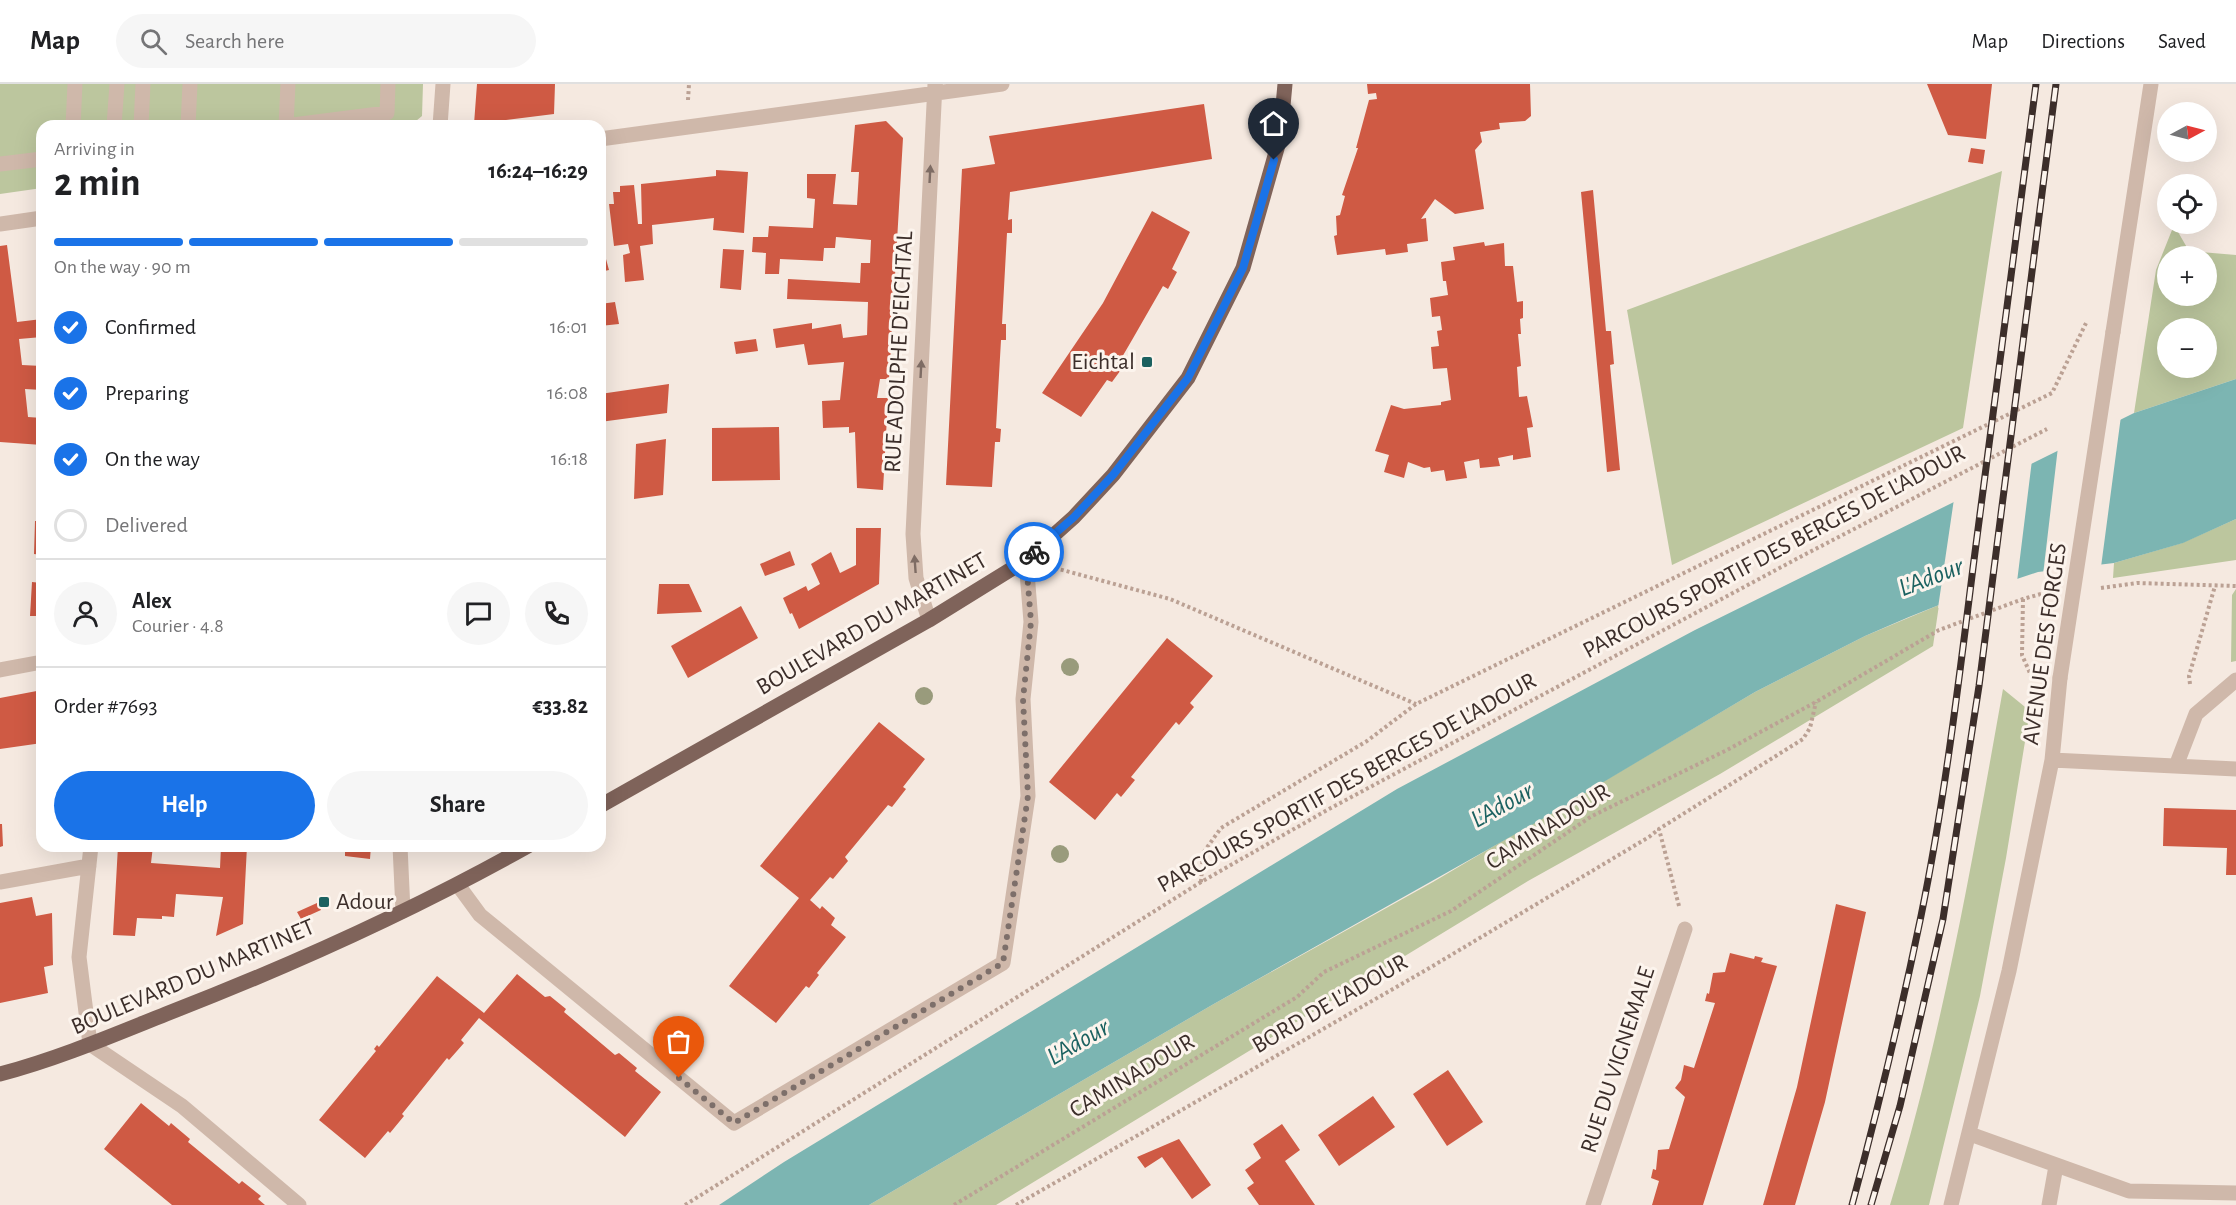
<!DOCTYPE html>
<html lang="en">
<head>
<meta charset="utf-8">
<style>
	body { margin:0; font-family:"Alegreya Sans",sans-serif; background:#f6f6f6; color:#202124; height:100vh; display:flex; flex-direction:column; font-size:22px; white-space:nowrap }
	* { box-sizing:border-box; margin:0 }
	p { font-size:20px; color:#757577 }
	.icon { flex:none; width:33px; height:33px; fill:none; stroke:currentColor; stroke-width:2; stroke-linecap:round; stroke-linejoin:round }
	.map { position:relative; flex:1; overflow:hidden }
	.panel { position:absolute; left:36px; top:36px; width:570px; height:732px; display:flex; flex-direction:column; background:#fff; border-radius:18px; box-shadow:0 6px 24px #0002 }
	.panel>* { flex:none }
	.needle { width:39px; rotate:83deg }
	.controls { position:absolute; left:2157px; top:18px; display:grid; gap:12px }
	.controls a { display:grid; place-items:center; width:60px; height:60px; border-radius:50%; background:#fff; box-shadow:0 6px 24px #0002; font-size:30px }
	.pin { position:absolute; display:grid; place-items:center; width:51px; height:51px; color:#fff; margin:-62px -26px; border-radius:50% 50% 50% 0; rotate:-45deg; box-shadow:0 0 6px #0007 }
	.pin .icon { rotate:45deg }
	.courier { position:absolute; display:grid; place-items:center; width:60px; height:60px; margin:-30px; border:4px solid #1a73e8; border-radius:50%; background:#fff; color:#222; box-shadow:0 2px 8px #0007 }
	.overview em { font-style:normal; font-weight:600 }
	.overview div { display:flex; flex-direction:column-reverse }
	.overview { display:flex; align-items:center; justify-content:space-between; height:102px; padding:0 18px }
	h1 { font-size:39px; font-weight:600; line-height:45px }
	.bar { display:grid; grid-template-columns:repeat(4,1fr); gap:9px 6px; align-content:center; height:72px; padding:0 18px }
	.bar i { height:8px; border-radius:4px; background:#e0e0e0 }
	.bar .on { background:#1a73e8 }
	.bar p { grid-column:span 4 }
	.line { display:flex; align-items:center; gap:15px; padding:0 18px; border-top:2px solid #e0e0e0 }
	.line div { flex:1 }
	.round { display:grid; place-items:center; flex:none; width:63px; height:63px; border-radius:32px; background:#f6f6f6 }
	ol { padding:0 18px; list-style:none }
	li { display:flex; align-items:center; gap:18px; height:66px }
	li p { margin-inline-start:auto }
	li .icon { padding:6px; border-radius:50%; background:#1a73e8; color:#fff; stroke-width:4 }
	li:last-child { color:#757577 }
	li i { width:33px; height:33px; border:3px solid #e0e0e0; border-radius:50% }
	.button { display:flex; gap:12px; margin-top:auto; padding:12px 18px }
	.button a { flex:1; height:69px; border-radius:36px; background:#1a73e8; color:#fff; font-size:24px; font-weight:600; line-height:69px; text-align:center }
	.button a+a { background:#f6f6f6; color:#202124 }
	header { display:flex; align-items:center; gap:36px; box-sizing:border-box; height:84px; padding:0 30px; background:#fff; border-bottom:2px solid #e0e0e0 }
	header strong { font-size:28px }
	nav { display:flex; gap:33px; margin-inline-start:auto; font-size:21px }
	.search { width:420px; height:54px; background:#f6f6f6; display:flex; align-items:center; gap:15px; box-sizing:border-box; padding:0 21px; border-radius:33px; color:#757577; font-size:22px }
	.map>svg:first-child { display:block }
</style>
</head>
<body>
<header>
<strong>Map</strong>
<div class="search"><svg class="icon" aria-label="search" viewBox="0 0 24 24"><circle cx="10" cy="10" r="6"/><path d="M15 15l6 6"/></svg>Search here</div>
<nav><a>Map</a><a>Directions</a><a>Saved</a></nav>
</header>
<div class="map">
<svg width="2236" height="1121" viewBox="0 0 2236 1121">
	<rect width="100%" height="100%" fill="#f5e9e0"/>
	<path fill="#bcc69e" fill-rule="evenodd" d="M0,0H423L422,32L410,42H42V104L0,110Z
		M2002,87L1963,344L1672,481L1627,226Z
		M2174,141L2189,167L2236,171V295L2134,329L2156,186ZM2168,172H2206V212H2168ZM2168,244H2206V284H2168Z
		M2236,435V476L2113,494L2114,479L2182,459Z
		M2236,505V577L2231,578L2232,511Z
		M1939,521L1933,562L1720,690L1528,797L996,1121H869L1212,921L1433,798L1755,608L1865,552Z
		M2003,605L2030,627L2006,774L1980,912L1929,1121H1890C1942,952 1972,779 2003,605Z"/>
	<path fill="#7cb5b2" d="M2236,295V435L2183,459L2114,479L2038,488L1939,521L1909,533L1865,552L1755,608L1585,709L1575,713L1567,721L1212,921L869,1121H719L784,1078L1397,705L1695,546L2134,329Z"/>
	<path fill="#f5e9e0" d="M2121,332L2101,483L2043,491L2058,363Z
		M2032,376L2017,498L1938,524L1954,415Z"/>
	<path fill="#cf5a44" d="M477,0H555L554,30L474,40Z
		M1367,0H1530L1531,32L1525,37L1499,39L1500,45L1480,48L1482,58L1475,66L1484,125L1455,130L1435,115L1421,135L1426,134L1428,157L1407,160L1408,168L1386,171L1385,165L1337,171L1334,152L1337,151L1336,132L1340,131L1345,112L1342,111L1358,64H1356L1369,16L1377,15L1376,9L1368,10Z
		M1927,0H1992L1986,55L1948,51Z
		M1204,20L1212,75L1010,108L1008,136L1012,135V149H1007L1002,240H1006V256H1001L996,344L1001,345L1000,358H995L992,403L946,401L962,85L995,80L989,52Z
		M886,37L903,54L889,295H880L877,314H888L883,406L857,404L855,348L849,349V343L823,344L822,317L840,316L844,278L808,281L804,260L776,264L773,245L812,239V245L841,240L843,254L867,251L868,218L787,215L788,195L860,199L861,179H870L871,156L836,153L835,164H824L823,177L780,175L779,190H765L766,169L752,168L753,153H768L769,142L813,144L815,115L807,114V90H836L833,120L857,121L859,88H851L855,41Z
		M1971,64L1985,66L1983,80L1968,78Z
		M716,86L748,88L744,149L713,146L714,134L652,141L653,160L640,162L644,196L625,198L623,171L630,169L628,160L614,162L609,120H614L613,108H620V102L634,101L638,140H642L641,100L716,92Z
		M1593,106L1606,247H1611L1614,280L1610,281L1620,386L1607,388L1581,108Z
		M1152,127L1190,148L1172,185L1177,188L1168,205L1163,202L1132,256L1118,280L1123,283L1112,298L1107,296L1081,333L1042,309L1103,219Z
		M600,153L609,186L600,188Z
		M1484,158L1485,162L1504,159L1505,182H1513L1517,218L1523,217V234L1520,235L1521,250H1518L1521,282L1517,283L1519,313L1527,312L1533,343L1527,344L1531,373L1513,376V371L1498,374L1500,382L1480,384L1479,375L1464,378L1467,394L1446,397L1444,386L1431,388L1430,383L1424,384L1408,378L1404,394L1384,388L1389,371L1375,367L1391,321L1404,325L1441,321V318L1451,316L1447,284L1433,285L1431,263L1439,262L1437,247L1442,246L1440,232L1432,233L1430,214L1448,211L1446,197H1443L1441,178L1455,176L1453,163Z
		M7,161L17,238L42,235V253L19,255L22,281L42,282V306L25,305L28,333L42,334V361L0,358V162Z
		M723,165L744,166L741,206L720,204Z
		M615,218L619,240L600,242V220Z
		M756,255L758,267L736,270L734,258Z
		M669,300L667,329L600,338V310Z
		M779,343L780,396L712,397V344Z
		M666,355L663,411L634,415L636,360Z
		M35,437H42V471L34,470Z
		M856,444H881L879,500L799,545L792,529L790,530L783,514L806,502L808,507L820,500L811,480L831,468L840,489L856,481Z
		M790,467L795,481L765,492L760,480Z
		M32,498L42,499V532H30Z
		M659,500H689L702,528L657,530Z
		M741,522L758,554L688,594L671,562Z
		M1167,554L1213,592L1190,619L1194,623L1179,641L1176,638L1131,693L1135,696L1121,713L1117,709L1095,736L1049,698Z
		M42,606V659L0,665V614Z
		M879,638L925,675L903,703L906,705L892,723L888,721L845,773L848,777L833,795L830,793L810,816L820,825L822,822L835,834L831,841L846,853L817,889L819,891L809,904L806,902L776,939L729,902L799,814L760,782Z
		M2164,724L2236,726V791H2226L2227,764L2163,762Z
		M0,740H2L3,762L0,763Z
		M118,762H153L151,779L220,784L221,762H247L243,840L216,852L223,813L176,810L174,833L162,832V835L137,834L135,852L113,851Z
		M345,762H371L370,775L345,772Z
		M32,813L36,832L52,829L53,881L44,883L48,909L0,919V819Z
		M317,819L321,826L301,835L297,828Z
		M1836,820L1866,828L1825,1018L1795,1121H1763L1797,1003Z
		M1730,869L1754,875L1755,872L1763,874L1761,878L1777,882L1703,1121H1652L1659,1097L1651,1094L1653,1085L1656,1086L1658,1066L1669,1065L1685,1013L1675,1004L1681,996L1684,981L1694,984L1715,919L1705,917L1707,909L1709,910L1713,889L1725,888Z
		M517,890L545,913L550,912L566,925L564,928L615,971L619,969L637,984L635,987L661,1008L625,1053L479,934L461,956L464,959L449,976L447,974L402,1030L404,1032L390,1049L388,1047L365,1074L319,1036L376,967L374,965L377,961L379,963L437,892L484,929Z
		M1448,986L1483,1038L1447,1062L1413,1010Z
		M1373,1012L1395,1043L1339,1082L1318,1051Z
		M141,1019L169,1042L171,1039L190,1055L188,1058L239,1100L242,1097L261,1112L258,1115L265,1121H172L104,1065Z
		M1282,1040L1300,1066L1285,1077L1315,1121H1259L1247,1104L1254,1099L1245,1086L1261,1074L1253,1060Z
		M1179,1055L1211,1101L1192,1115L1162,1073L1145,1084L1137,1073Z"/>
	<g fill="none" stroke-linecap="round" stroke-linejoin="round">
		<path stroke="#bba194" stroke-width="4" stroke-dasharray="3 3" stroke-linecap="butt" d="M688,16L689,0
			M1055,484L1170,515L1416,620
			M2101,504L2137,499L2236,502
			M2023,515L2022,571L2033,596
			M2190,600L2189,592L2215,502
			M1201,798L1203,769L1221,744L1367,657L1416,620L2052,309L2087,237
			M1679,822L1659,745L1803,655L1810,644L1816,618
			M685,1121L1201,798L1329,725L1802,472L2047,345
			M954,1121L1297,913L1324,888L1451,827L1592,732L1727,666L1816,618L1939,546L2023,515L2048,508
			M1016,1121L1426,886L1649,753L1659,745"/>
		<path stroke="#cfb8aa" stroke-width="15" d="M73,42L75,0
			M114,42L117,0
			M141,42L143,0
			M188,42L190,0
			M285,42L387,29L388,0
			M286,42L288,0
			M440,42L443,0
			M600,55L1002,0
			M0,80L42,75
			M0,140L42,134
			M2113,248L2151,0
			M929,536L916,494L913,450L935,0
			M0,586L42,578
			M2052,676L2236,685
			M2176,682L2196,630L2236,596
			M91,762L79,873L90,960L182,1022L299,1121
			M400,762L403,827
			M0,798L89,782
			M458,801L480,831L734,1039L1003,879L1028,712L1023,615L1031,538L1026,476
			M1970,1050L2129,1107L2236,1109
			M1593,1121L1685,845
			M1951,1121L2009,887L2052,676L2060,594
			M2049,1121L2056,1082"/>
		<path stroke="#7f635a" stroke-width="15" d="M600,722L929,536L1026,476L1074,433L1113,391L1188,294L1243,184L1280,54L1285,0
			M0,990C57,975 111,952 166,930C290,882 412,827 528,762"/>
		<defs>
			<path id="rail" d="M1852,1121C1878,1025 1901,929 1921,832C1945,715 1959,595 1974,476C1995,317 2015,159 2036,0
				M1871,1121L1900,1022L1943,835L1979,602L2056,0"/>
		</defs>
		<use href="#rail" stroke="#3c2e2a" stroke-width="7"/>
		<use href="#rail" stroke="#fcf4ed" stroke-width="4.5" stroke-dasharray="14" stroke-linecap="butt"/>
		<path stroke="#cfb8aa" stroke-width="15" d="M2060,594L2113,248"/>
	</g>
	<g fill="#999b7c">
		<circle cx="1070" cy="583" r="9"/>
		<circle cx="924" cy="612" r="9"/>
		<circle cx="1060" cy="770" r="9"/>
	</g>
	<defs><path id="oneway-solid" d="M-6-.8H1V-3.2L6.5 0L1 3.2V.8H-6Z" transform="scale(1.5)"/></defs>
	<g fill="#7e6c64">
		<use href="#oneway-solid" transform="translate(930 90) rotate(-87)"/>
		<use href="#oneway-solid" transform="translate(921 285) rotate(-87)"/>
		<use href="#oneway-solid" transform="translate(915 480) rotate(-94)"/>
	</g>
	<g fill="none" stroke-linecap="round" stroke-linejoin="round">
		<path stroke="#7d6f6a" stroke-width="6" stroke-dasharray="0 10.8" d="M679,994L734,1039L1003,879L1028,712L1023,615L1031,538L1026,476L1034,468"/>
		<path stroke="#1a73e8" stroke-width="8" d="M1034,468L1074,433L1113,391L1188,294L1243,184L1274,76"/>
	</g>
	<g fill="#1b6160" stroke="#fcf4ed" stroke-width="2">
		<rect x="1141" y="272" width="12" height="12" rx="3"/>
		<rect x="318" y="812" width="12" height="12" rx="3"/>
	</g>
	<g text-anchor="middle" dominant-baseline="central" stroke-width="6" stroke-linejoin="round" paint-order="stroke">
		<g font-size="24" fill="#3c2e2a" stroke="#fcf4ed">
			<text transform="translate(899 268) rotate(-87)">RUE ADOLPHE D'EICHTAL</text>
			<text transform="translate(1774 468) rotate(-28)">PARCOURS SPORTIF DES BERGES DE L'ADOUR</text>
			<text transform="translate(872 540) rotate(-30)">BOULEVARD DU MARTINET</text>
			<text transform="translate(2045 560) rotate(-82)">AVENUE DES FORGES</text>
			<text transform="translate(1347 699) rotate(-29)">PARCOURS SPORTIF DES BERGES DE L'ADOUR</text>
			<text transform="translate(1548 743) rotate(-32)">CAMINADOUR</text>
			<text transform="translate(193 893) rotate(-23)">BOULEVARD DU MARTINET</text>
			<text transform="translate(1330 920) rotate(-30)">BORD DE L'ADOUR</text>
			<text transform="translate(1618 976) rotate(-72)">RUE DU VIGNEMALE</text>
			<text transform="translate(1132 992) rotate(-31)">CAMINADOUR</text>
		</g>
		<g font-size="24" fill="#3c2e2a" stroke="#fcf4ed" text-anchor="end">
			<text x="1135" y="278">Eichtal</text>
			<text x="336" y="818" text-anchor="start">Adour</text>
		</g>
		<g font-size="26" font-style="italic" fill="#1b6160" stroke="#fcf4ed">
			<text transform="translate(1931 493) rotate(-21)">L'Adour</text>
			<text transform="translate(1502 721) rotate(-29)">L'Adour</text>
			<text transform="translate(1078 958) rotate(-30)">L'Adour</text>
		</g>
	</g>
</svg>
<div class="controls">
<a><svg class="needle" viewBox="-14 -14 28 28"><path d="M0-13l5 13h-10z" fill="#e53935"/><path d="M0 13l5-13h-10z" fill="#757577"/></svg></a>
<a><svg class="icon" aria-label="locate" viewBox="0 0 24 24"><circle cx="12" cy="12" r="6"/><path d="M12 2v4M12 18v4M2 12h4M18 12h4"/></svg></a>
<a>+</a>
<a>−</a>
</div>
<div class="pin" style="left:679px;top:994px;background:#ea580c"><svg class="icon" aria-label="bag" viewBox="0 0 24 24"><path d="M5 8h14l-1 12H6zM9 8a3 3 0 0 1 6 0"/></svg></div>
<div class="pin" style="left:1274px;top:76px;background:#1f2937"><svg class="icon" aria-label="home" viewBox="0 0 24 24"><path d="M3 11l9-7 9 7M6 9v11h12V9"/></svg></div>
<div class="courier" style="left:1034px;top:468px"><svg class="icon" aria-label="bike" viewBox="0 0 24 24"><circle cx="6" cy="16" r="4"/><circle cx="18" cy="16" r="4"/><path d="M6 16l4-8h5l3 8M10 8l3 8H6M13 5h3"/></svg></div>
<section class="panel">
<div class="overview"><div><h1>2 min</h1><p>Arriving in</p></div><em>16:24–16:29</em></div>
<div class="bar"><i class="on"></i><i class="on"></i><i class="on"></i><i></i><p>On the way · 90 m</p></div>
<ol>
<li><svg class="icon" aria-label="check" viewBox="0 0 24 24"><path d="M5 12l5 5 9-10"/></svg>Confirmed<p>16:01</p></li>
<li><svg class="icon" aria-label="check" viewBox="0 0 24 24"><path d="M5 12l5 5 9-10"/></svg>Preparing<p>16:08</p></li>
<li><svg class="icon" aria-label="check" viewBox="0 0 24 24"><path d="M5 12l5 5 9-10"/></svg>On the way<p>16:18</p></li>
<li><i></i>Delivered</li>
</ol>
<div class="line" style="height:108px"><a class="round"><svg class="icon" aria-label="person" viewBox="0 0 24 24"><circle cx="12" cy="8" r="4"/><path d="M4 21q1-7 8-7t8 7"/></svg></a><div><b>Alex</b><p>Courier · 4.8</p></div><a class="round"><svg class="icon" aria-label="chat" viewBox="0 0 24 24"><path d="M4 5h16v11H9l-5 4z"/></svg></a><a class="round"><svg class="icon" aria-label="phone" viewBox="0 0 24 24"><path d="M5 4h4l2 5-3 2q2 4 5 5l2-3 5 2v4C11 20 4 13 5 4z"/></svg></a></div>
<div class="line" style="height:78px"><div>Order #7693</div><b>€33.82</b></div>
<div class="button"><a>Help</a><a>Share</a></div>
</section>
</div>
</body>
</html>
